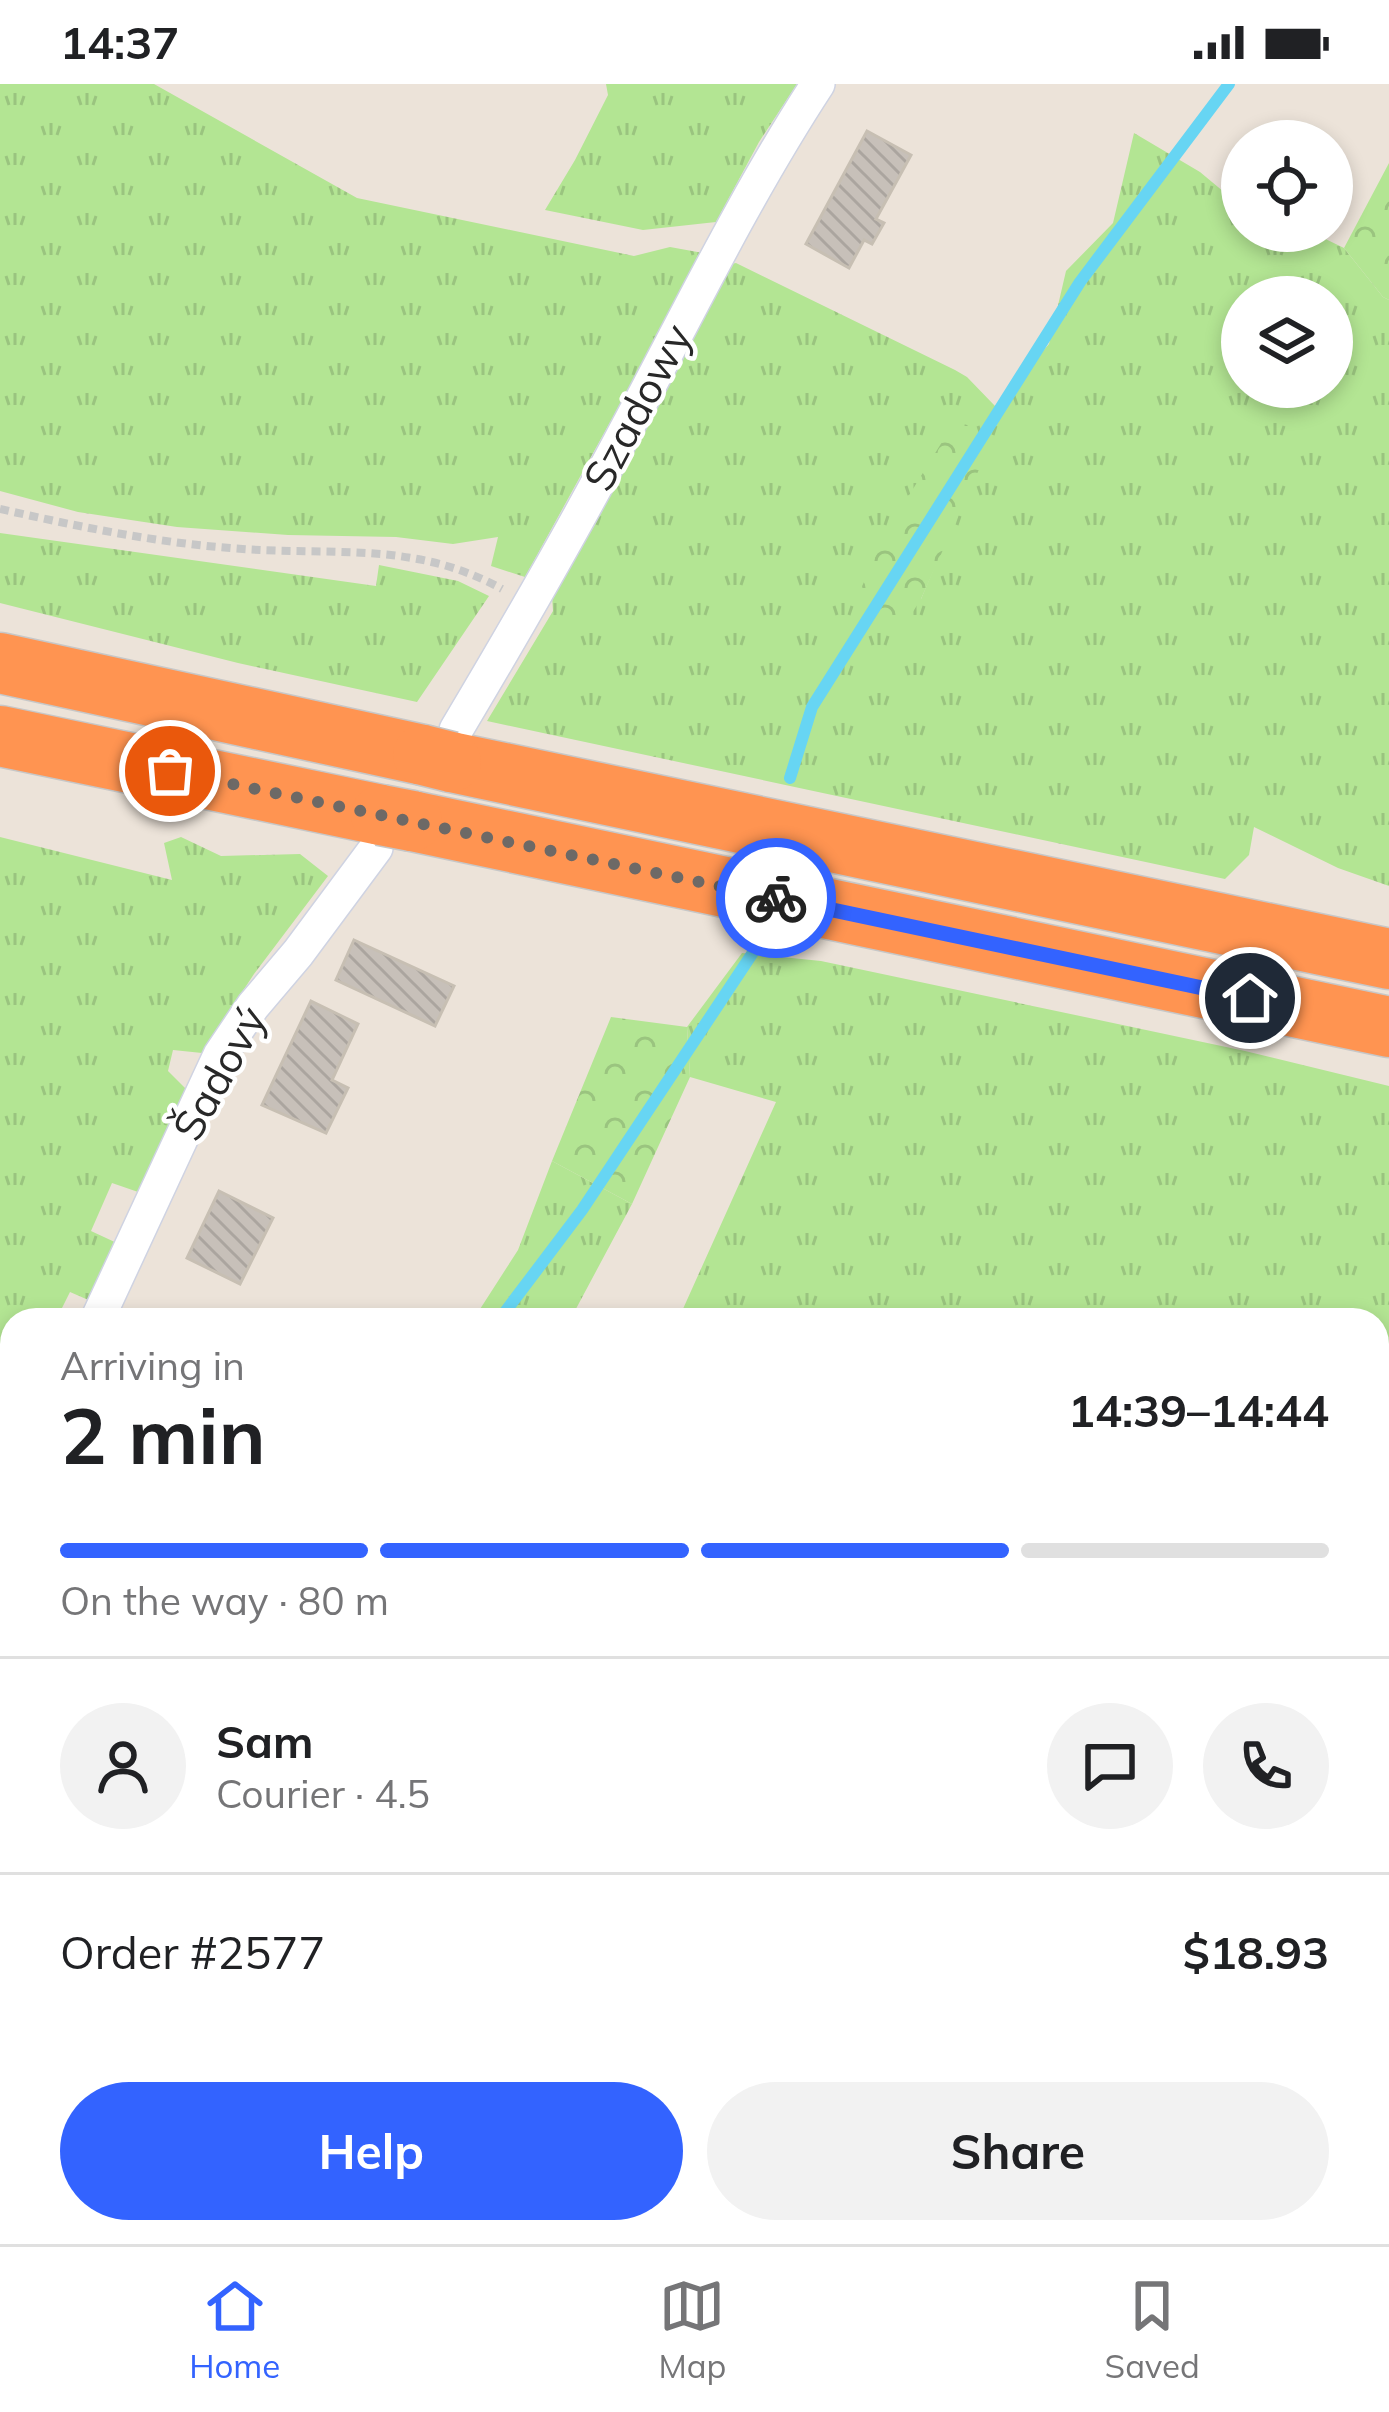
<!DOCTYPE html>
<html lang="en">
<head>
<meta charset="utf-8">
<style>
	body { margin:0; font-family:Mulish,sans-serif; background:#f2f2f2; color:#202124; height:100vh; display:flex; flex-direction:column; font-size:45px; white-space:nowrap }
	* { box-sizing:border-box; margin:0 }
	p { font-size:39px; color:#757577 }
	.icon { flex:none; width:66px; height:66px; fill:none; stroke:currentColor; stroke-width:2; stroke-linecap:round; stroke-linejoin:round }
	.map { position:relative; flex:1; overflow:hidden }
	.panel { position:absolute; left:0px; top:1224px; width:1389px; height:936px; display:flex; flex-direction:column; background:#fff; border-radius:36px 36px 0 0; box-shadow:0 6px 18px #0003 }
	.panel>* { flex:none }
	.tools { position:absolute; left:1221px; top:36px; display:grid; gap:24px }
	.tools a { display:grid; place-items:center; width:132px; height:132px; border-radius:50%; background:#fff; box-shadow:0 6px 18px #0003; font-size:60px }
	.pin { position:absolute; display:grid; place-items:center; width:102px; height:102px; color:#fff; margin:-51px; border:6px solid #fff; border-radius:50%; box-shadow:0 3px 12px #0007 }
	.courier { position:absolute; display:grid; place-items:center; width:120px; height:120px; margin:-60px; border:9px solid #3363ff; border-radius:50%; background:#fff; color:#222; box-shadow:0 3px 15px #0007 }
	.headline em { font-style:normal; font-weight:700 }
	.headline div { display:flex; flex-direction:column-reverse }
	.headline { display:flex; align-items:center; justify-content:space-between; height:204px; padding:0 60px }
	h1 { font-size:78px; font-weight:700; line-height:90px }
	.bar { display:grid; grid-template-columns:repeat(4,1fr); gap:18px 12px; align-content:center; height:144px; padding:0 60px }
	.bar i { height:15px; border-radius:9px; background:#e0e0e0 }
	.bar .on { background:#3363ff }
	.bar p { grid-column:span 4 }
	.line { display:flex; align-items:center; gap:30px; padding:0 60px; border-top:3px solid #e0e0e0 }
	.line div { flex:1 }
	.round { display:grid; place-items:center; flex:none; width:126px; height:126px; border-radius:63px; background:#f2f2f2 }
	.action { display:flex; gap:24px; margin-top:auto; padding:24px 60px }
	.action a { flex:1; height:138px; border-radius:72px; background:#3363ff; color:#fff; font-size:48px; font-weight:700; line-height:138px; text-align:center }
	.action a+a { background:#f2f2f2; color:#202124 }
	.status { display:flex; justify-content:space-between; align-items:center; height:84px; padding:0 60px; background:#fff; direction:ltr }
	.status svg { height:33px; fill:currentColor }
	.dock { display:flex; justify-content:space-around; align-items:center; height:168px; border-top:3px solid #e0e0e0; background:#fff; font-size:33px; color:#757577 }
	.dock a { display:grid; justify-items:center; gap:6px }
	.dock .on { color:#3363ff }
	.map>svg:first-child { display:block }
</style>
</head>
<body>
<div class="status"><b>14:37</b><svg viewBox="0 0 49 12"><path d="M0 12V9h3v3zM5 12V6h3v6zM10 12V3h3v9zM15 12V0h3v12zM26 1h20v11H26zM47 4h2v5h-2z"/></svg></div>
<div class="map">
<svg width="1389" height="2160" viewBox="0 0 1389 2160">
	<defs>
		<pattern id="grass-tufts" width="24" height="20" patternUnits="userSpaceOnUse" patternTransform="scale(3)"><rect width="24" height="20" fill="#b3e593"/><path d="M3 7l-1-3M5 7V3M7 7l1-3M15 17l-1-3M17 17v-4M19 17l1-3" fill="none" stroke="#9ac47f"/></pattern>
		<pattern id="forest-crowns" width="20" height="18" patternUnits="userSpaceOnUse" patternTransform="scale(3)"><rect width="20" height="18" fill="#b3e593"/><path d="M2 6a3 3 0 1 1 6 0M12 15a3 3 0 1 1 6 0" fill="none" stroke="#9ac47f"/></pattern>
		<pattern id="building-back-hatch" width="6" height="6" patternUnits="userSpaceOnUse" patternTransform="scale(3)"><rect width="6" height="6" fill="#c7c0b9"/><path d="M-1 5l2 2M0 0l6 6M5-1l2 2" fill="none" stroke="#aba59f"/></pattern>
	</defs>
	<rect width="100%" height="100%" fill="#ece3d9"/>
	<path fill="url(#grass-tufts)" fill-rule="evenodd" d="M0,0H154L357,114L634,172L670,163L703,169L525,493L491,482L498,453L453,460L396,453L288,451L177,443L78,428L0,407Z
		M606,0H797L759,58L716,138L643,146L545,126L575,76L608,11Z
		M1134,49L1200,88L1242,123V147H1309L1344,164L1383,213L1389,216V802L1338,784L1254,743L1249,771L1225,795L487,637L553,527L552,511L727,181L736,179L955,286L967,293L995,322L1049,260L1066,187L1113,139ZM1242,213H1332V303H1242ZM887,447L949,449L921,515Z
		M0,449L376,502L379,481L458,497L489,512L417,618L238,579L0,519Z
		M0,753L172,796L164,759L181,753L221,772L300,770L328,792L254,890L202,969L173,966L168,987L188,1007L141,1109L112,1099L91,1147L119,1160L93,1218L70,1208L59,1230L69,1236H12V1370L0,1390Z
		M742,869L821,877L1245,967L1389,1002V2032L1377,2049V1236H678L776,1018L690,993L687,943Z
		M552,1077L632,1120L570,1236H473L518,1166Z
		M0,1611L12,1617V1844L0,1838Z
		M12,1970V2148H27L24,2160H0V2003Z
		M43,2148H282L302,2160L326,2151L329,2148H490L484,2160H41Z
		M984,2148H1298L1283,2160H977Z"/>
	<path fill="url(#forest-crowns)" d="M1389,79V216L1383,213L1344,164Z
		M955,337L970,342L985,372L921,515L904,542L859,509L887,447Z
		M611,933L687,943L690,993L632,1120L552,1077Z
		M1389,2032V2160H1283L1298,2148H1377V2049Z
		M490,2148H984L977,2160H484Z"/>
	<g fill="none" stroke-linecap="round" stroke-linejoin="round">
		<path stroke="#67d5f3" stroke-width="12" d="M790,694L812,623L1080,198L1229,0
			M499,1236L582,1126L758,861
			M0,1985L12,1965"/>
	</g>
	<path fill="url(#building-back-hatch)" stroke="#c7bfb3" stroke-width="3" d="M867,47L911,71L876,135L884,139L872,160L864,156L849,184L806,160Z
		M354,856L454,902L435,942L336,896Z
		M311,917L358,940L332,996L348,1004L326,1049L262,1021Z
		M219,1107L273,1134L240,1200L187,1174Z"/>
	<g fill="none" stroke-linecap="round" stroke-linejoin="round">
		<defs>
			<path id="street" d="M456,646C515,547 573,447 627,344C689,228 746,110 818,0
				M97,1236L220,971L253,922L298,869L376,764
				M0,1414L12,1394"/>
			<path id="highway" d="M0,579L423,671
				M0,652L381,731
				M451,678L1389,875
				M412,737L1389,943"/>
		</defs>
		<use href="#street" stroke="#cfd3e2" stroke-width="36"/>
		<use href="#highway" stroke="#c7c7c7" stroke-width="63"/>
		<path stroke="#c7c7c7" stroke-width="8" stroke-dasharray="9 6" stroke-linecap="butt" d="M0,425C76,442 152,458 230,464C328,473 411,455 502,505"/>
		<use href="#street" stroke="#fff" stroke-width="33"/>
		<use href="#highway" stroke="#ff9451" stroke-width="60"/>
		<defs>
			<path id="highway-bridge" d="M423,671L451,678
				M381,731L412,737"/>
		</defs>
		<use href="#highway-bridge" stroke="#c7c7c7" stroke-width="63" stroke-linecap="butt"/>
		<use href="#highway-bridge" stroke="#ff9451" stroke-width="60"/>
	</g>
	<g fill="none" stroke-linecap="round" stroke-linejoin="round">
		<path stroke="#6d6966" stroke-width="12" stroke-dasharray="0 21.6" d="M170,687L776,814"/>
		<path stroke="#3363ff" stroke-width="15" d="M776,814L1250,914"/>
	</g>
	<g text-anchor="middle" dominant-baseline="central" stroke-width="9" stroke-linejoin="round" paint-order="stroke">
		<g font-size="42" fill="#282828" stroke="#fff">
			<text transform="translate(637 323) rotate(-62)">Szadowy</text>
			<text transform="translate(219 989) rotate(-61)">Šadový</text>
		</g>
	</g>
</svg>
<div class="tools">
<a><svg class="icon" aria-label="locate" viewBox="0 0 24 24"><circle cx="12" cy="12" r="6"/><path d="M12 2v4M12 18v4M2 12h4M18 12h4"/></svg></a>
<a><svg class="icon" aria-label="layers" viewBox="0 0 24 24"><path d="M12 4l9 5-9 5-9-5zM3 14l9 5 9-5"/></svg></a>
</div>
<div class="pin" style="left:170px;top:687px;background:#ea580c"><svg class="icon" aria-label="bag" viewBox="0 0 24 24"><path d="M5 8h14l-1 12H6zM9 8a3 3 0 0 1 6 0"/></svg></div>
<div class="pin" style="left:1250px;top:914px;background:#1f2937"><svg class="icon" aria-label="home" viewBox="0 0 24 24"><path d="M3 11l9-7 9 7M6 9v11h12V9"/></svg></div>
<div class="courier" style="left:776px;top:814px"><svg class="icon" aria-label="bike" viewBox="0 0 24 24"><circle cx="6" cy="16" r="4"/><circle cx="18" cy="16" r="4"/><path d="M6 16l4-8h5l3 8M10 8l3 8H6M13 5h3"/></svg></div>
<section class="panel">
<div class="headline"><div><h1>2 min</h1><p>Arriving in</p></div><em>14:39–14:44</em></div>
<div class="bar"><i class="on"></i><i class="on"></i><i class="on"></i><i></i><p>On the way · 80 m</p></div>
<div class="line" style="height:216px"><a class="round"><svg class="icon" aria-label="person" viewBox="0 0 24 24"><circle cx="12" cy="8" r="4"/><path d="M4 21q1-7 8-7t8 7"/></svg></a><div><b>Sam</b><p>Courier · 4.5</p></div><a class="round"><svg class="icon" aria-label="chat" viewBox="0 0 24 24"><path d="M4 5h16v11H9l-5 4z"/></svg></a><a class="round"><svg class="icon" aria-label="phone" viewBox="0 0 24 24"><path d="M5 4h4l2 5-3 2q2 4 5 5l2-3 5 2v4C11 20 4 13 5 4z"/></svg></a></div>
<div class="line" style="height:156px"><div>Order #2577</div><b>$18.93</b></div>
<div class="action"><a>Help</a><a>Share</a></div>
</section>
</div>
<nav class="dock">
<a class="on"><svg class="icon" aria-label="home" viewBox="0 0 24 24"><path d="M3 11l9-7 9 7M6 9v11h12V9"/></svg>Home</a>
<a><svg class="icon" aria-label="map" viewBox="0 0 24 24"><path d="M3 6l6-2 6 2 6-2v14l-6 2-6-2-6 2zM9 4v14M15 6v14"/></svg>Map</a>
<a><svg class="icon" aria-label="saved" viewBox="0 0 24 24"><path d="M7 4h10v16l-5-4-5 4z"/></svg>Saved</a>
</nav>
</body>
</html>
